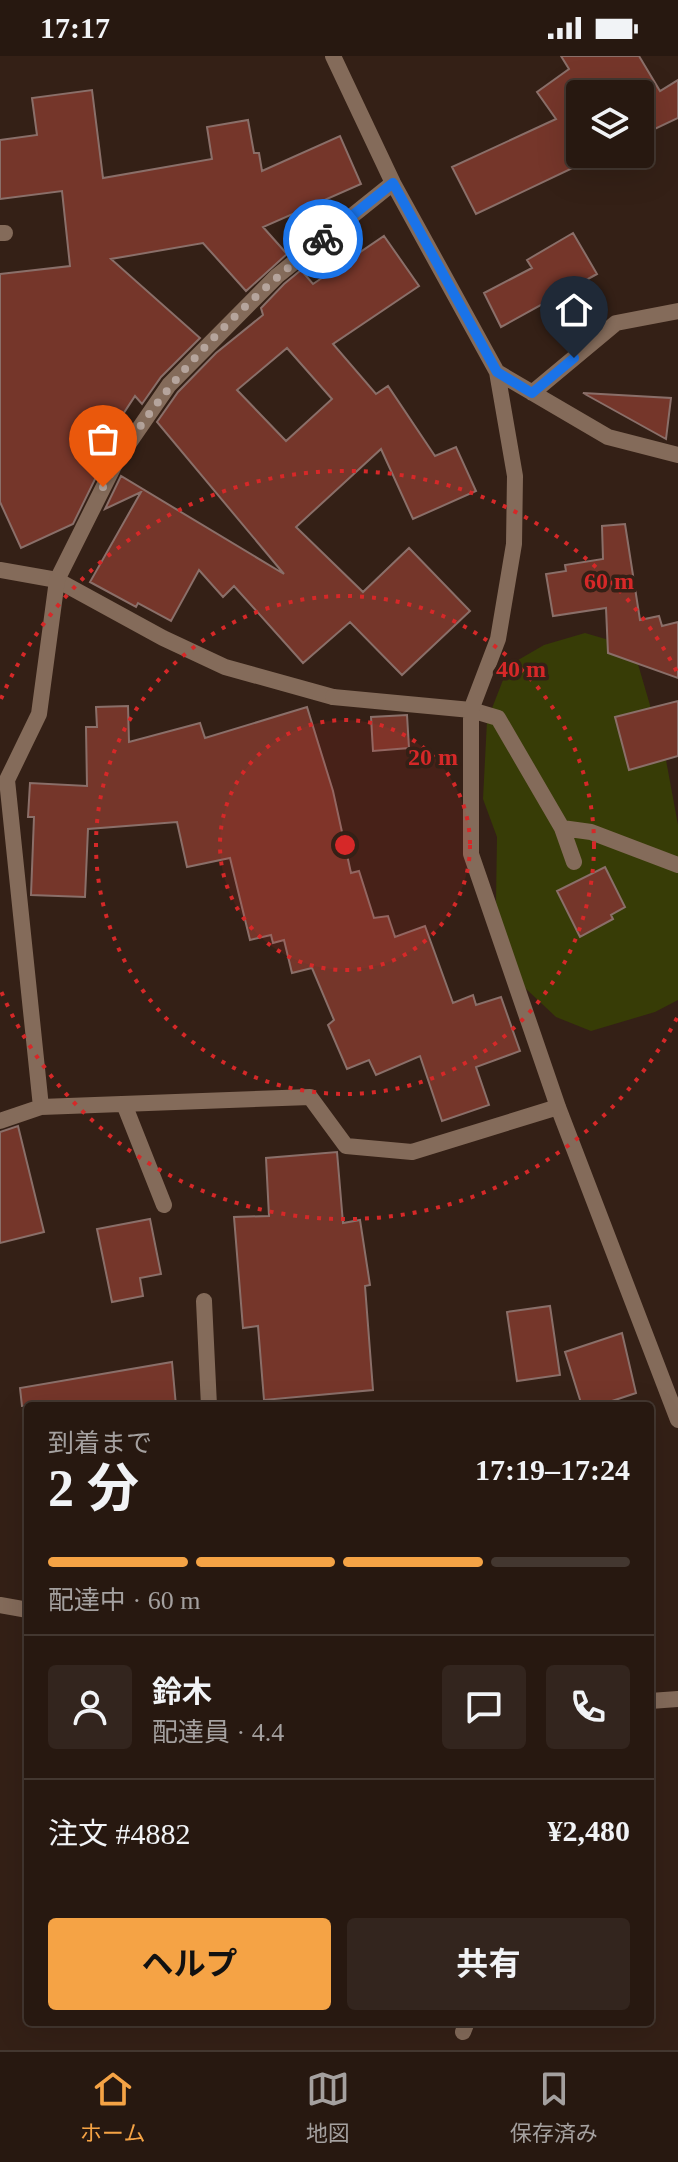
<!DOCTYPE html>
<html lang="ja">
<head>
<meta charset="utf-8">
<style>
	body { margin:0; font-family:"Times New Roman","Noto Sans JP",serif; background:#33251e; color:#f1f3f6; height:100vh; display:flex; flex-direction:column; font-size:30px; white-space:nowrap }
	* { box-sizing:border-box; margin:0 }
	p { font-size:26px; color:#a4a09f }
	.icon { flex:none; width:44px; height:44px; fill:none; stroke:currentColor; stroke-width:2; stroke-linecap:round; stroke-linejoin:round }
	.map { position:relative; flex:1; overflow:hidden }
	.panel { position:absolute; left:24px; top:1346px; width:630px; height:624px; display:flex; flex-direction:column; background:#271810; border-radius:8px; box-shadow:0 8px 32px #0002,0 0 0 2px #433730 }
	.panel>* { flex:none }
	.controls { position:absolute; left:566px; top:24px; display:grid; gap:16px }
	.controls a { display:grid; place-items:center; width:88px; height:88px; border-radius:8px; background:#271810; box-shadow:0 8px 32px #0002,0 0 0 2px #433730; font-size:40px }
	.pin { position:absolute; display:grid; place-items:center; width:68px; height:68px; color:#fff; margin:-82px -34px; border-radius:50% 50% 50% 0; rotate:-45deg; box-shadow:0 0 8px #0007 }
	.pin .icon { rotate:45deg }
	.courier { position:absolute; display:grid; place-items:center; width:80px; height:80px; margin:-40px; border:6px solid #1a73e8; border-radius:50%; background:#fff; color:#222; box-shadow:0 2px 10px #0007 }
	.head em { font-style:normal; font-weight:700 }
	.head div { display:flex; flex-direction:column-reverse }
	.head { display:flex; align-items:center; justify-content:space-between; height:136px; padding:0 24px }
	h1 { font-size:52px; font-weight:700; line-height:60px }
	.bar { display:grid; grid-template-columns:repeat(4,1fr); gap:12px 8px; align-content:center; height:96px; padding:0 24px }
	.bar i { height:10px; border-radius:6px; background:#433730 }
	.bar .on { background:#f5a345 }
	.bar p { grid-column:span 4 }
	.line { display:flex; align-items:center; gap:20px; padding:0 24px; border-top:2px solid #433730 }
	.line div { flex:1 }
	.round { display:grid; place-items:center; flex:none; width:84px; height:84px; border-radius:8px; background:#33251e }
	.cta { display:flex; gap:16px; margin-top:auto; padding:16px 24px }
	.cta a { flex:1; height:92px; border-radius:8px; background:#f5a345; color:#111; font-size:32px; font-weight:700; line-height:92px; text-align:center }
	.cta a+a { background:#33251e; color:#f1f3f6 }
	.status { display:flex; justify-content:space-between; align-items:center; height:56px; padding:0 40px; background:#271810; direction:ltr }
	.status svg { height:22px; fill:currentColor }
	.dock { display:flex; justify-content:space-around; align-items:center; height:112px; border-top:2px solid #433730; background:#271810; font-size:22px; color:#a4a09f }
	.dock a { display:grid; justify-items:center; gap:4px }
	.dock .on { color:#f5a345 }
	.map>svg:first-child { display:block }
</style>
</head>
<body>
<div class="status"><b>17:17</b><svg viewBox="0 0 49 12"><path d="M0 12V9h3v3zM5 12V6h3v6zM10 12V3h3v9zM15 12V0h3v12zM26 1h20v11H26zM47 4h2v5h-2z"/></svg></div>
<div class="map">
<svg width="678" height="1994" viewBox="0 0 678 1994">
	<rect width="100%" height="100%" fill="#342016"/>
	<path fill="#373c06" d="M585,577L633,591L666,704L678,769V944L655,956L591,975L556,961L524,931L501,886L496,845L497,781L483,743L487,665L503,624L513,607L544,589Z"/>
	<path fill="#75362a" stroke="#8a6f69" stroke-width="2" fill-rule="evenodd" d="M561,0H639L660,35L678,24V62L640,80V38H580V98H602L476,158L452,111L556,63L537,36L569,13Z
		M92,34L103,122L212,103L207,71L248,64L254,97H259L262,115L340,80L361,128L263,171L287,198L246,235L203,187L111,203L200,282L161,321L142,348L135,340L93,404L102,409L73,468L21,492L0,446V218L70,210L62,135L0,143V84L37,79L32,42Z
		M573,177L597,218L501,271L484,237L532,212L527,204Z
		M384,180L419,230L333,288L376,338L388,330L435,400L456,391L476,435L413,463L381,393L296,471L363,536L409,492L470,555L402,619L350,566L303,607L234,530L223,541L199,514L171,565L138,547L136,551L90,526L141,436L105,453L121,420L284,518L157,366L178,336L216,297L263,259L261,252L284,228L301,214L313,228ZM287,292L332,343L286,385L237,334Z
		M583,337L671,342L666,383Z
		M625,468L640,564L659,560L662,570L678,566V622L608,597L606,552L553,560L546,518L566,515L565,509L603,503L602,470Z
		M678,645V700L629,714L615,661Z
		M128,650L129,686L200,667L205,682L307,651L333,735L351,817L359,815L374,862L388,860L395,881L425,870L453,947L473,939L476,949L501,941L520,995L476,1011L489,1049L442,1065L420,1000L376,1019L369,1004L347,1013L328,969L334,964L312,912L292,917L284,884L273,887L271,879L250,884L230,802L187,811L177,766L88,773L85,841L31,839L34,761H28L30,727L87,730L86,671H97L96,651Z
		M407,659L409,692L373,695L371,661Z
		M605,811L625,851L611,859L613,863L580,881L557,835Z
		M18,1070L44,1176L0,1187V1076Z
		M337,1096L343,1167L360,1164L370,1229L365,1230L373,1334L264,1344L258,1270L243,1272L234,1161L269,1160L266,1102Z
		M150,1163L161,1218L140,1222L143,1240L112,1246L97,1173Z
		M550,1250L560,1319L517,1325L507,1256Z
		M622,1277L636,1337L597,1350H582L565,1296Z
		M172,1306L176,1350H22L20,1332Z"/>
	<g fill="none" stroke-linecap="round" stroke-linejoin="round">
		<path stroke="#846b5a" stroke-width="16" d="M0,514L57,524L163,582L225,611L333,641
			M471,654L498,662L562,772L591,776L678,809
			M562,772L574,806
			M0,1549L28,1554"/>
		<path stroke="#846b5a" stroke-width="16" d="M333,0L393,127L497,316L515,420L514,488L498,583L471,654V798L558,1051L678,1364
			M0,177H5
			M497,316L608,381L678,399
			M532,337L616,267L678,255
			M333,641L471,654
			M124,1048L164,1149
			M41,1051L7,724L39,658L57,524L116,406L169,329L277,220L393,127
			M0,1065L41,1051L310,1041L346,1090L412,1096L558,1051
			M204,1245L209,1350
			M650,1645L678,1643
			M463,1976L467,1966"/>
	</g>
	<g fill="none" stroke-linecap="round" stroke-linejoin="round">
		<path stroke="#b5a49c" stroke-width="8" stroke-dasharray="0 14.4" d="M103,431C155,333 237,252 323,183"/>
		<path stroke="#1a73e8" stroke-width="10" d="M323,183L393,127L497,316L532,337L574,302"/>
	</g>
	<circle cx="345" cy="789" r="125" fill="#d62828" fill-opacity=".12"/>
	<g fill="none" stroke="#d62828" stroke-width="4" stroke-dasharray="4 8">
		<circle cx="345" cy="789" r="125"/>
		<circle cx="345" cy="789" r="249"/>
		<path d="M677 962A374 374 0 0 1 1 935M1 643A374 374 0 0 1 677 616"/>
	</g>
	<circle cx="345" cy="789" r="12" fill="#d62828" stroke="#342016" stroke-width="4"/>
	<g font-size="24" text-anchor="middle" font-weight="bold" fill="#d62828" stroke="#342016" stroke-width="7" stroke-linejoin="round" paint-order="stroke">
		<text x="609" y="533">60 m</text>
		<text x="521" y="621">40 m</text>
		<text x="433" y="709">20 m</text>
	</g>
</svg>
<div class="controls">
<a><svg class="icon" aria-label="layers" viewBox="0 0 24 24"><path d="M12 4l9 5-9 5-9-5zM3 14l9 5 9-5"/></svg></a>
</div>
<div class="pin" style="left:103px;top:431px;background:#ea580c"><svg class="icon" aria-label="bag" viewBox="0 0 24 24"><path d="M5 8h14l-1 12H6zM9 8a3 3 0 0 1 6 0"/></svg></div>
<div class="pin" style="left:574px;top:302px;background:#1f2937"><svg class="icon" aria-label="home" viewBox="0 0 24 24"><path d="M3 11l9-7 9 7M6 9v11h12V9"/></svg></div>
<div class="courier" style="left:323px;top:183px"><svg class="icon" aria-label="bike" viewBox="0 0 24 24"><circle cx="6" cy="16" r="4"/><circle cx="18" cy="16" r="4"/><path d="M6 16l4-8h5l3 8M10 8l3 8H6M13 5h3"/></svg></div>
<section class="panel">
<div class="head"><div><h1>2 分</h1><p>到着まで</p></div><em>17:19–17:24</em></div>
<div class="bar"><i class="on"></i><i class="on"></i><i class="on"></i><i></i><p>配達中 · 60 m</p></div>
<div class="line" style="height:144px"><a class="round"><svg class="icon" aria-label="person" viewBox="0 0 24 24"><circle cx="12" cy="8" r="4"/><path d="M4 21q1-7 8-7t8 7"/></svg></a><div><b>鈴木</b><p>配達員 · 4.4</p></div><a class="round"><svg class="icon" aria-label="chat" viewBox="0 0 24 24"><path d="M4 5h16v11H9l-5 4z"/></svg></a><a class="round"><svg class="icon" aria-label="phone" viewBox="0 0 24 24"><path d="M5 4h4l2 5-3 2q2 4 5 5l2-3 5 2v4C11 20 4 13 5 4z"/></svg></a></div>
<div class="line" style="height:104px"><div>注文 #4882</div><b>¥2,480</b></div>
<div class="cta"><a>ヘルプ</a><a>共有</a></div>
</section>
</div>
<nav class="dock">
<a class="on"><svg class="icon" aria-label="home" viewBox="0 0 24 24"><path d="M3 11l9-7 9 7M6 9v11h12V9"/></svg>ホーム</a>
<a><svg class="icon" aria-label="map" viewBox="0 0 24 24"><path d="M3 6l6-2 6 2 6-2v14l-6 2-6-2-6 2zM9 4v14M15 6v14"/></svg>地図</a>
<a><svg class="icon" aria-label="saved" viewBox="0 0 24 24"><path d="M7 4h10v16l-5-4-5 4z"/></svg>保存済み</a>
</nav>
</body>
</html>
